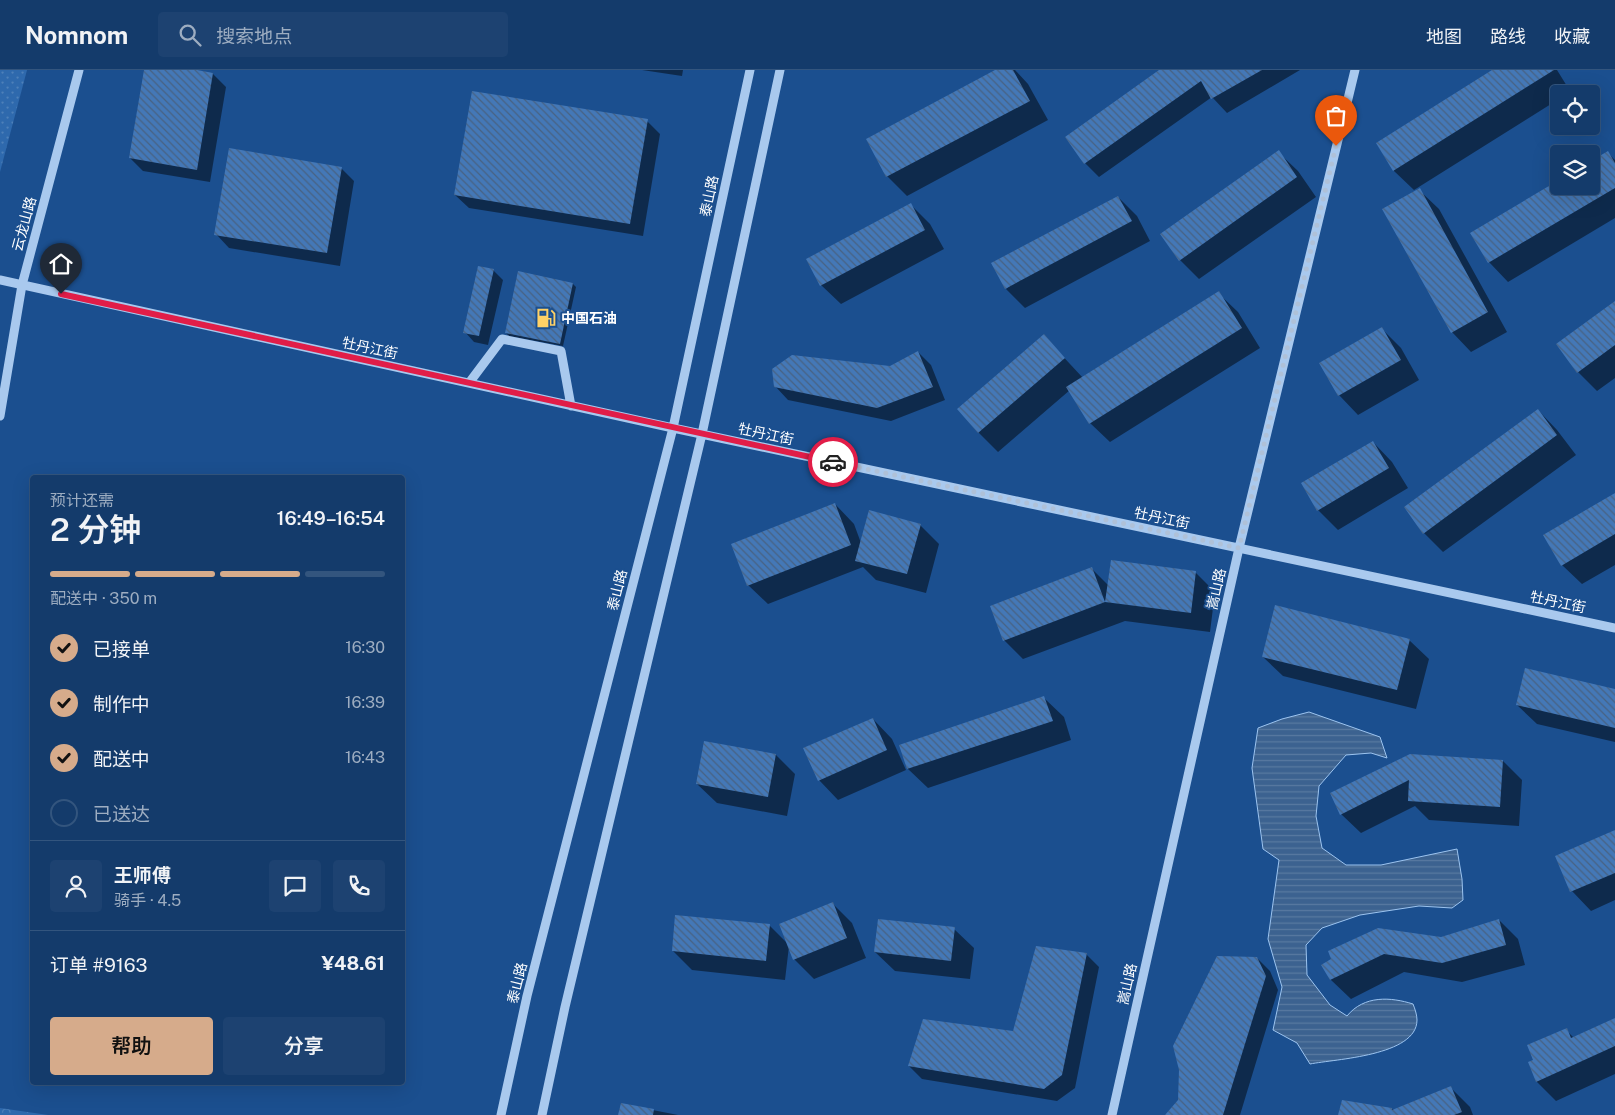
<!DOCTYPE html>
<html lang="zh">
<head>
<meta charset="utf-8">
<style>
	body { margin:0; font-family:"Public Sans","Noto Sans SC",sans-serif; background:#1d4271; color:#f1f3f6; height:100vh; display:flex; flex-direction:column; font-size:19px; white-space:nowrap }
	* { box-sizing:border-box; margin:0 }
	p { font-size:16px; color:#9dadc1 }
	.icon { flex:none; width:28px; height:28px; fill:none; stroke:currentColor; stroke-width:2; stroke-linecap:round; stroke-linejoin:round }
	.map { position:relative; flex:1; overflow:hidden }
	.side { position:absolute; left:30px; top:405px; width:375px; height:610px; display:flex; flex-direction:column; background:#143b6b; border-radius:5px; box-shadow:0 5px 20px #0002,0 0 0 1px #33557e }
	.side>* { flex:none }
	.tools { position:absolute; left:1550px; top:15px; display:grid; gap:10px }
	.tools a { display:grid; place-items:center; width:50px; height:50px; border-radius:5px; background:#143b6b; box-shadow:0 5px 20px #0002,0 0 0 1px #33557e; font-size:25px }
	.pin { position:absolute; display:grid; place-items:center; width:42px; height:42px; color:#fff; margin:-51px -21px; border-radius:50% 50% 50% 0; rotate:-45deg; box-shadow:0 0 5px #0007 }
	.pin .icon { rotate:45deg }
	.courier { position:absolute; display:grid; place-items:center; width:50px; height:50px; margin:-25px; border:4px solid #e11d48; border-radius:50%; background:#fff; color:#222; box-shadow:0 1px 6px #0007 }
	.head em { font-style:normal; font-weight:600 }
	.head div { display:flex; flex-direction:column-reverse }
	.head { display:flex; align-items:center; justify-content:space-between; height:85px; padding:0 20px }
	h1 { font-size:32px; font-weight:600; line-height:38px }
	.bar { display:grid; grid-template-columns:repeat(4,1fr); gap:8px 5px; align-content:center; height:60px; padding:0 20px }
	.bar i { height:6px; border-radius:4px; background:#33557e }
	.bar .selected { background:#d6ab8b }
	.bar p { grid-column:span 4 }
	.line { display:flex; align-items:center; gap:12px; padding:0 20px; border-top:1px solid #33557e }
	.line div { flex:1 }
	.round { display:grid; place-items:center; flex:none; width:52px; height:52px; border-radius:5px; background:#1d4271 }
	ol { padding:0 20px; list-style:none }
	li { display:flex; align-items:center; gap:15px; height:55px }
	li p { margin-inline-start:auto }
	li .icon { padding:5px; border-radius:50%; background:#d6ab8b; color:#111; stroke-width:4 }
	li:last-child { color:#9dadc1 }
	li i { width:28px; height:28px; border:2px solid #33557e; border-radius:50% }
	.primary-button { display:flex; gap:10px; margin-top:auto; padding:10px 20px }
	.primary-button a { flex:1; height:58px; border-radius:5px; background:#d6ab8b; color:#111; font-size:20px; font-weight:600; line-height:58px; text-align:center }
	.primary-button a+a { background:#1d4271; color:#f1f3f6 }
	header { display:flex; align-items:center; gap:30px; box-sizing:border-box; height:70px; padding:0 25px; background:#143b6b; border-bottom:1px solid #33557e }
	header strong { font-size:24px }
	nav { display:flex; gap:28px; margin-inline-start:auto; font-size:18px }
	.search { width:350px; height:45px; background:#1d4271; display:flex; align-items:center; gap:12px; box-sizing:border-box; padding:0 18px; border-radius:5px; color:#9dadc1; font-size:19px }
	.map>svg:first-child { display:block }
</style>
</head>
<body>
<header>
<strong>Nomnom</strong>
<div class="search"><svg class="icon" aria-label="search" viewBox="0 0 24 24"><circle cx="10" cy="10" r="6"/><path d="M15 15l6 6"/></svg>搜索地点</div>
<nav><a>地图</a><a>路线</a><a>收藏</a></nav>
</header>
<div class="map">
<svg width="1615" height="1045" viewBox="0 0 1615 1045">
	<defs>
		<pattern id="grass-dots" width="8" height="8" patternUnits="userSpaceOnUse" patternTransform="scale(1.25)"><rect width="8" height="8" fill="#2e69ad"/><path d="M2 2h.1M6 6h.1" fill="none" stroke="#4d80b9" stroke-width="1.8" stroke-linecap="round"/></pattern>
		<pattern id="forest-crowns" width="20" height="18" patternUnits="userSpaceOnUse" patternTransform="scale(1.25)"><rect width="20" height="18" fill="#2e69ad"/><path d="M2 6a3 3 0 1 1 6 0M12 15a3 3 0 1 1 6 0" fill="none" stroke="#4d80b9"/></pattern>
		<pattern id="water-rules" width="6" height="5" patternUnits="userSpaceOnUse" patternTransform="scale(1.25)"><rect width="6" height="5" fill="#3c6290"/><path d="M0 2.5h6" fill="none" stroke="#597aa1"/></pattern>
		<pattern id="building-back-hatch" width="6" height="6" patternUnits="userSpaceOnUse" patternTransform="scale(1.25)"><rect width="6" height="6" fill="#4478b7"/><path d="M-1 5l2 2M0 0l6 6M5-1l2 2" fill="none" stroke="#486282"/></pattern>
	</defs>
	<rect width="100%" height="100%" fill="#1b4f8f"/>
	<path fill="url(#grass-dots)" d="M0,0H27L0,102Z"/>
	<path fill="url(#forest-crowns)" d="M0,1038L48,1045H0Z"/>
	<path fill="url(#water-rules)" stroke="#9cc4f0" d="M1309,642L1380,667L1387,688L1371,683L1346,685L1319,716L1316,746L1322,778L1346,795H1381L1457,779L1462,809L1463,830L1452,838L1419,836L1360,845L1322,858L1306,875L1307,905L1330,935L1347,946C1364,925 1391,927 1413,934C1415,939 1417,945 1417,950C1417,986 1335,989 1310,994L1297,973L1273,960L1282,917L1268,869L1279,790L1263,779L1252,698L1258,658L1282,649Z"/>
	<path fill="#0007" d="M145,0H189L213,4L226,17L210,112L143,101L130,88Z
		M642,0H683L682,6Z
		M998,0H1015L1028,14L1048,50L907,126L887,106L868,69Z
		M1161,0H1300L1227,43L1212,27L1099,107L1085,93Z
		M1494,0H1557L1570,21L1559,24V29L1414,120L1394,101L1377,74Z
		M647,51L660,64L643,166L469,138L455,125Z
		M1278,82L1298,101L1316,127L1199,209L1180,190Z
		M1608,83L1615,90V148L1508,212L1489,192L1559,116H1591Z
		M341,98L354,111L340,196L229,178L216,164Z
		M1419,120L1439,139L1507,262L1471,282L1452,262Z
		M1118,127L1137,146L1150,171L1025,238L1006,219Z
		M911,135L930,154L944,179L841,234L821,215Z
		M493,200L503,210L488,275L474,272L465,262Z
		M519,203L573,214L576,217L563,276L509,266L506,263Z
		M1218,223L1238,242L1260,278L1110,372L1090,353L1070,320L998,382L978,362L1044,266L1083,308Z
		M1615,233V308L1597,321L1578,302Z
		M1381,258L1401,278L1419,310L1358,345L1339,325Z
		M918,282L931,295L945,330L891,351L788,330L775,316L890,298Z
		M1538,340L1557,360L1576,385L1443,482L1424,463Z
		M1373,372L1392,392L1408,418L1338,460L1318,440L1302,414Z
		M1615,424V495L1582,514L1562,495Z
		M835,434L854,454L861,473L920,455L939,474L926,523L876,510L863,497L768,534L748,515Z
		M1092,499L1109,516L1196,503L1215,522L1210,562L1125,551L1023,589L1004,570Z
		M1409,570L1429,589L1416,639L1283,606L1263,587Z
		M1615,621V672L1537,654L1517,635Z
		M1044,628L1064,647L1071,670L928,718L908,699L901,676Z
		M873,649L892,669L906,700L838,730L819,710Z
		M776,685L795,704L787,746L717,733L697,714Z
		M1503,691L1522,710L1519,756L1429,750L1415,736L1361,763L1341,744L1332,724Z
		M1615,761V830L1591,841L1572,821L1556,787Z
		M833,834L852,853L866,888L814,909L794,889L789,876L785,910L692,900L673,881L770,856L788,874Z
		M1499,850L1518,869L1525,895L1462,912L1404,902L1351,929L1331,910L1323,895L1441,869Z
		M954,859L974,878L970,909L895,901L875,882Z
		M1086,884L1099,897L1075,1018L1057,1031L922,1009L909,996L1014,962Z
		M1257,888L1270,901L1278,920L1240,1045H1167L1179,1031Z
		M1615,949V1004L1556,1031L1537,1012L1530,993L1534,991L1566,960L1574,968Z
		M1451,1018L1470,1037L1473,1045H1340L1343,1032L1396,1040Z
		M622,1034L678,1045H619Z"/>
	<path fill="url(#building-back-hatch)" d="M144,0H197L213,3L197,100L129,88Z
		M995,0H1013L1030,31L886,107L866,69Z
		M1159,0H1262L1211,29L1201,11L1084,94L1065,67Z
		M1492,0H1554L1393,101L1376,73Z
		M472,21L648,49L630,154L454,125Z
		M229,78L342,97L327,183L214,165Z
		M1279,80L1297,107L1179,191L1160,164Z
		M1608,81L1615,93V118L1488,193L1470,163L1559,110V116H1591V91Z
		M1420,118L1488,242L1451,263L1382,139Z
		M1118,126L1132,151L1005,219L991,193Z
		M911,133L925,160L820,216L806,189Z
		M478,196L494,199L479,266L463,263Z
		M518,201L573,213L560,274L505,263Z
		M1219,221L1242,258L1089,354L1066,317Z
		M1615,231V275L1577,303L1556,274Z
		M1382,257L1401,290L1338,326L1319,293Z
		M1044,264L1065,288L978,363L957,339Z
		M918,281L933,317L877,338L774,317L772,299L792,285L890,296Z
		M1538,339L1557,365L1423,464L1404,437Z
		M1373,371L1389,398L1317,441L1301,413Z
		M1615,423V464L1561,496L1543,465Z
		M835,433L851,475L747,516L731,474Z
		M869,440L921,454L907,504L855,491Z
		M1111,490L1196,501L1191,543L1105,532Z
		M1092,497L1105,532L1003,571L990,536Z
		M1275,535L1410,569L1397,620L1262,587Z
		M1525,598L1615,619V658L1516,635Z
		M1044,626L1053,651L907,699L899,675Z
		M873,648L887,680L818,711L803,678Z
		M704,671L776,684L768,727L696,714Z
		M1410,684L1503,690L1500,737L1408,731L1409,710L1340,745L1330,723Z
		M1615,760V803L1570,822L1555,786Z
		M833,832L847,868L793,890L779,854Z
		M675,845L770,854L766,891L672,881Z
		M878,849L955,857L951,891L874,882Z
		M1499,849L1506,875L1442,893L1384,884L1330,910L1321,895L1331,889L1328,881L1378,858L1441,867Z
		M1036,876L1087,883L1062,1005L1044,1019L908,996L923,949L1013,961Z
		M1217,886L1257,887L1266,906L1223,1045H1165L1178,1030L1179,1000L1173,976Z
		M1615,948V976L1536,1012L1528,992L1533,990L1527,975L1567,958L1571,968Z
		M1451,1016L1462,1042L1454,1045H1338L1342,1030L1392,1038V1040Z
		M621,1033L654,1039L653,1045H618Z"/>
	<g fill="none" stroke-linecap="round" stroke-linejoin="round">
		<path stroke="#a9c9ee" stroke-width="9" d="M0,210L673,358L1615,558
			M469,313L502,269L561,281L571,336
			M0,346L22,215L79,0
			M501,1045L527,926L673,358L750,0
			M542,1045L565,937L702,364L780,0
			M1112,1045L1239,478L1355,0"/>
	</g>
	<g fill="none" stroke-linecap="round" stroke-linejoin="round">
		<path stroke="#afc1d8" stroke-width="5" stroke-dasharray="0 9" d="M833,392L1239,478L1336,76"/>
		<path stroke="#e11d48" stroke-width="6" d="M61,224L833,392"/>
	</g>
	<defs>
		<symbol id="fuel-bare" viewBox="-9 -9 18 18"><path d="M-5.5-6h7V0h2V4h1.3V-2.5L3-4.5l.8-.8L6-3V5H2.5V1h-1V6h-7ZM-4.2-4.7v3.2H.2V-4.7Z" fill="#ffd166" stroke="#1b4f8f" stroke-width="2.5" paint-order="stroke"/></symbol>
	</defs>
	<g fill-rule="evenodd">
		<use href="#fuel-bare" x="532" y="234" width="28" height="28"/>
	</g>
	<g text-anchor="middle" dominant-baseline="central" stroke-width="4" stroke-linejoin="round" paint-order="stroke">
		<g font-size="14" fill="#fff" stroke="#1b4f8f">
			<text transform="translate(709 126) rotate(-78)">泰山路</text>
			<text transform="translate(24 154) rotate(-75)">云龙山路</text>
			<text transform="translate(370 278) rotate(12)">牡丹江街</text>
			<text transform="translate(766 364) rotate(12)">牡丹江街</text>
			<text transform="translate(1162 448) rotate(12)">牡丹江街</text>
			<text transform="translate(1216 519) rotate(-77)">嵩山路</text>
			<text transform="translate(617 520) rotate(-76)">泰山路</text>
			<text transform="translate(1558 532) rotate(12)">牡丹江街</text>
			<text transform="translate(517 913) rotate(-76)">泰山路</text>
			<text transform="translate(1127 914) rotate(-77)">嵩山路</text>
		</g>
		<g font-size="14" font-weight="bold" fill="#fff" stroke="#1b4f8f" text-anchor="start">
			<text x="561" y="248">中国石油</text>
		</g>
	</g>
</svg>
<div class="tools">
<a><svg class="icon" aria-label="locate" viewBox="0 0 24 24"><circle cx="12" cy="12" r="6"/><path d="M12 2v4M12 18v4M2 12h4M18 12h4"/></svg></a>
<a><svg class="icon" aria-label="layers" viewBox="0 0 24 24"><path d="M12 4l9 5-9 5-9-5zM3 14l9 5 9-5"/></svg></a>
</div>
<div class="pin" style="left:1336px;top:76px;background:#ea580c"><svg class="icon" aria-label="bag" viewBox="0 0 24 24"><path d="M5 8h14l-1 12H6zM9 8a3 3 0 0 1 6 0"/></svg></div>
<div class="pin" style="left:61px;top:224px;background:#1f2937"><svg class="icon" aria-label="home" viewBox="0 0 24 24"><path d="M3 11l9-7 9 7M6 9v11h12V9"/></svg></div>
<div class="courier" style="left:833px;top:392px"><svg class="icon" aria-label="car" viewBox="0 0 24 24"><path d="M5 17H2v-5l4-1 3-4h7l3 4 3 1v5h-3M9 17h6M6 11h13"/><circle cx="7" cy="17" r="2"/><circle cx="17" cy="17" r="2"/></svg></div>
<section class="side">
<div class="head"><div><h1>2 分钟</h1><p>预计还需</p></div><em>16:49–16:54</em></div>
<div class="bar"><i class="selected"></i><i class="selected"></i><i class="selected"></i><i></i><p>配送中 · 350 m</p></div>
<ol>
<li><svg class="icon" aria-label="check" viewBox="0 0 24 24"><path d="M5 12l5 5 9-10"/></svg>已接单<p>16:30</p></li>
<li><svg class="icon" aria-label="check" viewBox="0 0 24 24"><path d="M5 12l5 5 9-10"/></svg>制作中<p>16:39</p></li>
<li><svg class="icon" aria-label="check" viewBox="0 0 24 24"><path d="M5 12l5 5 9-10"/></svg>配送中<p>16:43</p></li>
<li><i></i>已送达</li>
</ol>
<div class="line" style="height:90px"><a class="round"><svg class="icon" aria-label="person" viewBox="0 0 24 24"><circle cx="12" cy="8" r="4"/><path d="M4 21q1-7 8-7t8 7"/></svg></a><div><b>王师傅</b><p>骑手 · 4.5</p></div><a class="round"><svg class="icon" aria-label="chat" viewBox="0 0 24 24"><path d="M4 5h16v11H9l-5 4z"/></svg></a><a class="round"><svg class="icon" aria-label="phone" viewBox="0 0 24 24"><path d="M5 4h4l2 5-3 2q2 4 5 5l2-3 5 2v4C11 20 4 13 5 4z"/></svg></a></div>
<div class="line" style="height:65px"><div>订单 #9163</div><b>¥48.61</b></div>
<div class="primary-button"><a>帮助</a><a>分享</a></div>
</section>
</div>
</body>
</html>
